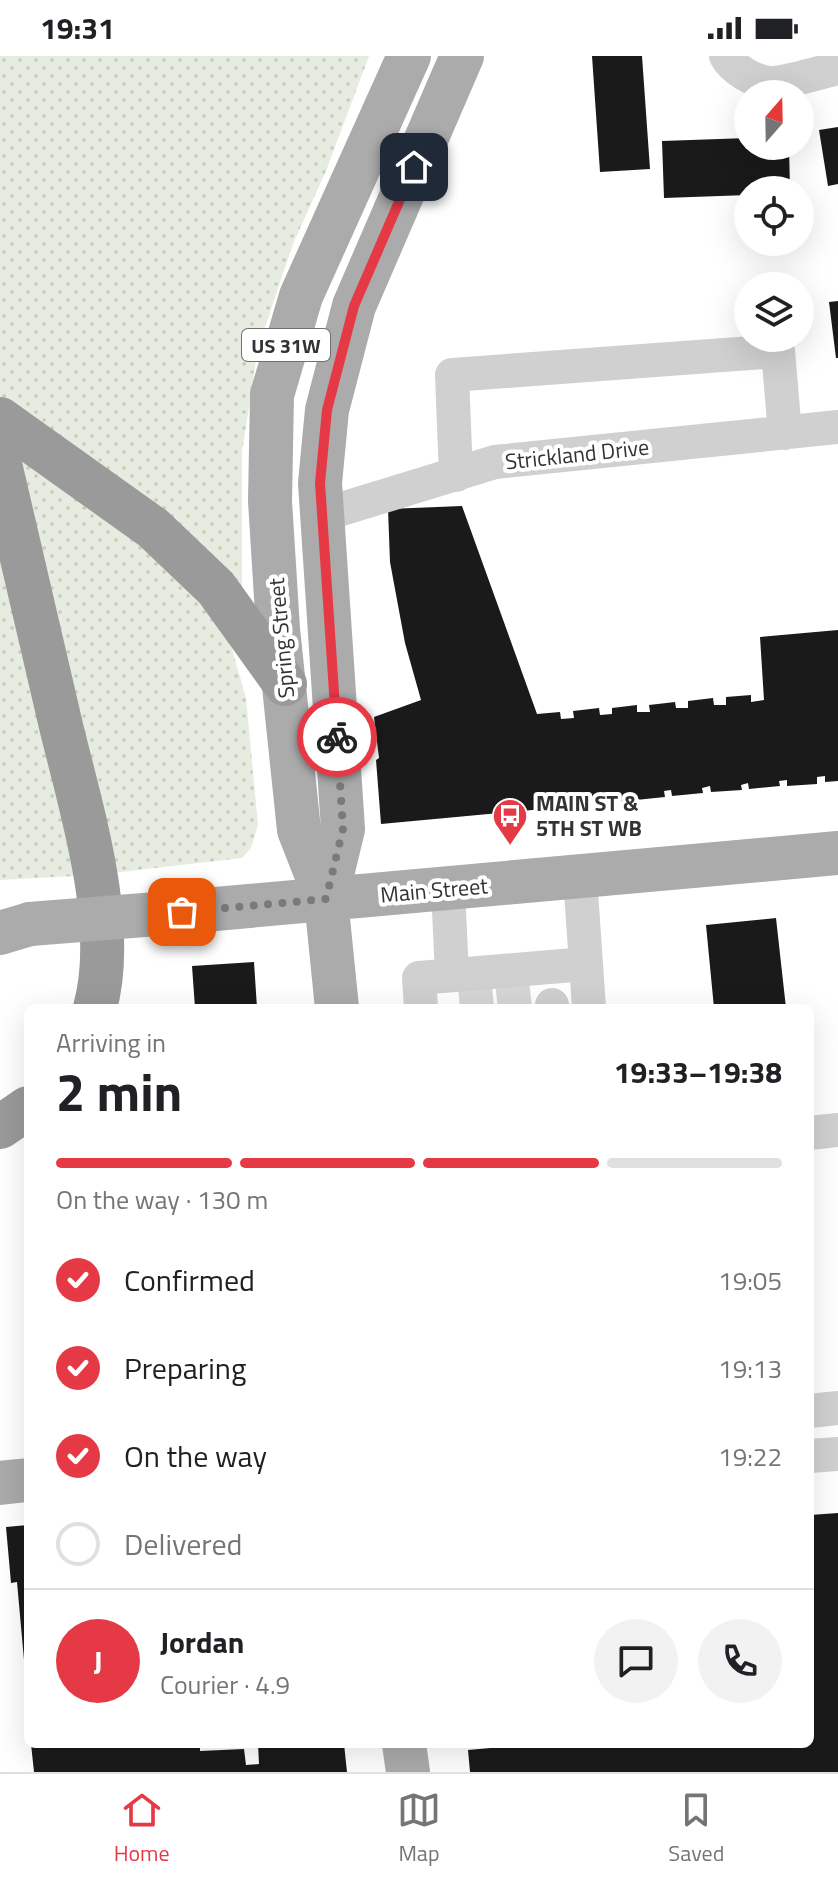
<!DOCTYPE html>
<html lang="en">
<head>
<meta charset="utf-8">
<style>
	body { margin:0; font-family:"Titillium Web",sans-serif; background:#f2f2f2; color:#202124; height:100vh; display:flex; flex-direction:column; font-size:30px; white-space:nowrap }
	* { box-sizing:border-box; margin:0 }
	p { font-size:26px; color:#757577 }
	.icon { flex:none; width:44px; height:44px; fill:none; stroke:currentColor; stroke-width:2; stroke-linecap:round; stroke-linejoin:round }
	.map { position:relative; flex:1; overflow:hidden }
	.panel { position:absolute; left:24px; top:948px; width:790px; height:744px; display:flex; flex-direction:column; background:#fff; border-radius:12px; box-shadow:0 8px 32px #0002 }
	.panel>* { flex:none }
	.needle { width:52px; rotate:20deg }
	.tools { position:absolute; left:734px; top:24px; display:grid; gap:16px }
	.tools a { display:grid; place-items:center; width:80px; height:80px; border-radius:50%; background:#fff; box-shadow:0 8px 32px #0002; font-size:40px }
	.pin { position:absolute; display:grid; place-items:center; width:68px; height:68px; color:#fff; margin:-34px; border-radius:16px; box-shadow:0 4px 12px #0006 }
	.courier { position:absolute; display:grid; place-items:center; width:80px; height:80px; margin:-40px; border:6px solid #e63946; border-radius:50%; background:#fff; color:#222; box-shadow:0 2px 10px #0007 }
	.summary em { font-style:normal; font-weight:700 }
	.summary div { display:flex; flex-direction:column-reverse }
	.summary { display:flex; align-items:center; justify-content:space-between; height:136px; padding:0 32px }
	h1 { font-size:52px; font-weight:700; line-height:60px }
	.bar { display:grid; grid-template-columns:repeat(4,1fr); gap:12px 8px; align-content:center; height:96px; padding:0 32px }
	.bar i { height:10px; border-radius:6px; background:#e0e0e0 }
	.bar .active { background:#e63946 }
	.bar p { grid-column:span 4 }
	.line { display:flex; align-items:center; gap:20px; padding:0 32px; border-top:2px solid #e0e0e0 }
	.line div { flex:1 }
	.round { display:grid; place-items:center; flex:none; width:84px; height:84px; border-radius:42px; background:#f2f2f2 }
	ol { padding:0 32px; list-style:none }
	li { display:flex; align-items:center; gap:24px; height:88px }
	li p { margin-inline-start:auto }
	li .icon { padding:8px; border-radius:50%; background:#e63946; color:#fff; stroke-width:4 }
	li:last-child { color:#757577 }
	li i { width:44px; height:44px; border:4px solid #e0e0e0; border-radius:50% }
	.status { display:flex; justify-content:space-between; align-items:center; height:56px; padding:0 40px; background:#fff; direction:ltr }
	.status svg { height:22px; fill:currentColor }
	.dock { display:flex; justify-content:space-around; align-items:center; height:112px; border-top:2px solid #e0e0e0; background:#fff; font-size:22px; color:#757577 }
	.dock a { display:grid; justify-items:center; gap:4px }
	.dock .active { color:#e63946 }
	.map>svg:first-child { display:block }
</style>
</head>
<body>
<div class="status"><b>19:31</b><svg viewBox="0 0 49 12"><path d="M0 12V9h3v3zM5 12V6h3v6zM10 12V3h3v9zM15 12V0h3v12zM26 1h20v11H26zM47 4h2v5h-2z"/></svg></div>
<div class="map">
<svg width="838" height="1716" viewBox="0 0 838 1716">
	<defs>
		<pattern id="grass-dots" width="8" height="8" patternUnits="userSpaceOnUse" patternTransform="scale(2)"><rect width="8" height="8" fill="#e6ecdf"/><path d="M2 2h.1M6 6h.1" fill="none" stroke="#c6cbc0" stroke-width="1.8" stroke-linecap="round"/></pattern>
	</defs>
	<rect width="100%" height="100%" fill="#fff"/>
	<path fill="url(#grass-dots)" d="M0,0H369L326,115L293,188L258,292L242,396V542L0,343Z
		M20,398L125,473L217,562L232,593L246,642L258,769L251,792L242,802L112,817Z
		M0,451L76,820L0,824Z"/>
	<path fill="#1a1a1a" d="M592,0H642L650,113L600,116Z
		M838,71V128L828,130L819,74Z
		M748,82V90H789L790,134H748V139L664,142L662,85Z
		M838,245V302H836L829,246Z
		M462,450L537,658L560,656L561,663L574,662L573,655L599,652L600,659L612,658V652L637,649V656H650L649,649L675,646L676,652H688V645L713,642L714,649H726V641L751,639V646L764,644L760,581L838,574V725L825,726V720L817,721V728L787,730V724L779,725L780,730L749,733L748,727L741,729L742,734L711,736L710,730L702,732L703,737L672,740L671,734L664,735L665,741L636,744L634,738L626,739L627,745L596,747V743L587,744V749L381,768L376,704L379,702L374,661L421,644L405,587L390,506L388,453Z
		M776,862L786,952H714L706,869Z
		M254,906L257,952H195L192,910Z
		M838,1457V1716H470L468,1694L537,1688H810V1459Z
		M28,1469V1626H26L17,1526L11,1527L6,1471Z
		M31,1688H200V1695L244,1693L246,1709L259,1708L258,1688H344L347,1716H34Z"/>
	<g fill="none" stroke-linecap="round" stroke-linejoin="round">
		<path stroke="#d6d6d6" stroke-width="34" stroke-dasharray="34 17" stroke-linecap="butt" d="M512,926L515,952
			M475,930L477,952"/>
		<path stroke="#d0d0d0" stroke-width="34" d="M726,0C733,13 753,25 769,27C782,28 822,16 838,12
			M456,419L452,319L778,295L785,377
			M322,459L495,406L838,371
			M580,821L589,952
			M448,833L452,919
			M552,949V952
			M421,952L419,922L586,908
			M810,1077L838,1074
			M810,1355L838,1352
			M810,1400L838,1398"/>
		<path stroke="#ababab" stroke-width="44" d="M326,843L343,773L320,427L327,354L354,250L462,0
			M182,856L838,797
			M0,877L30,868
			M337,952L326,843L299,774L278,573L270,445L272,339L301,240L409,0
			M0,1427L28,1424
			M404,1688L408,1716"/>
		<path stroke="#9a9a9a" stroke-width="44" d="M0,363L153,472L216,532L285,628
			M0,408C20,495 41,583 61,670C81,753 118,868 95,952
			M0,1071L28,1052"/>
		<path stroke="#ababab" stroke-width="44" d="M30,868L182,856"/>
	</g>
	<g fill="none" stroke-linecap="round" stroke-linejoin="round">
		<path stroke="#7a7a7a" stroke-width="8" stroke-dasharray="0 14.4" d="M182,856L326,843L343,773L337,681"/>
		<path stroke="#e63946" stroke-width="10" d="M337,681L320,427L327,354L354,250L414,111"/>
	</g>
	<defs>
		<symbol id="bus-pin" viewBox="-11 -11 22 30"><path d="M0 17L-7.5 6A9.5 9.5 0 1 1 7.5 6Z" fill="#e63946" stroke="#fff"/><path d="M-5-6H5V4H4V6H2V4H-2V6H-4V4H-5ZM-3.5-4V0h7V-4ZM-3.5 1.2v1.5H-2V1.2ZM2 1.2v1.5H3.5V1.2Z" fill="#fff"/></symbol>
	</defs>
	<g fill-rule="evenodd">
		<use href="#bus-pin" x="490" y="740" width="40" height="54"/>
	</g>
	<g text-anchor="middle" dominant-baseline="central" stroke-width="8" stroke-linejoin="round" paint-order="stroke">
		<rect fill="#fff" stroke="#707070" stroke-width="2" x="242" y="273" width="88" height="32" rx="6"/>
		<g font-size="20" font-weight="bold" fill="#333">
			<text x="286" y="289">US 31W</text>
		</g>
		<g font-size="22" fill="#333" stroke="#fff">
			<text transform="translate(577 398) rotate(-6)">Strickland Drive</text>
			<text transform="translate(281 582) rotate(-95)">Spring Street</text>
			<text transform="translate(434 834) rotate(-5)">Main Street</text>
		</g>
		<g font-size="22" font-weight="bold" fill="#333" stroke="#fff" text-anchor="start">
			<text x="536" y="747">MAIN ST &amp;<tspan x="536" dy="25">5TH ST WB</tspan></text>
		</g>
	</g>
</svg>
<div class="tools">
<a><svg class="needle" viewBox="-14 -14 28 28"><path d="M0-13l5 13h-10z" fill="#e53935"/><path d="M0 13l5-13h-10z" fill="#757577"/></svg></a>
<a><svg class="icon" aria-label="locate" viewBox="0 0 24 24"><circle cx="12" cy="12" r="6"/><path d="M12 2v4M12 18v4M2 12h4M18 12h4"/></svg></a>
<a><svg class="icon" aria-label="layers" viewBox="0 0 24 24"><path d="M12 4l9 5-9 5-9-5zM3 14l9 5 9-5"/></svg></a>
</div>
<div class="pin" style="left:182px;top:856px;background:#ea580c"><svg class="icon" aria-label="bag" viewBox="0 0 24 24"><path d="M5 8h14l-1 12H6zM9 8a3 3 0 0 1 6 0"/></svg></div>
<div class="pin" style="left:414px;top:111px;background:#1f2937"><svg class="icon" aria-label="home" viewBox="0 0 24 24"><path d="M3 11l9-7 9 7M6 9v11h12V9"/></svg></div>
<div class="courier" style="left:337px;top:681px"><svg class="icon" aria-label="bike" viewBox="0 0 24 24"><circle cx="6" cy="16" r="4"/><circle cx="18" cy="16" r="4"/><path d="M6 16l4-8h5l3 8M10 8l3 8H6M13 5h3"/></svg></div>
<section class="panel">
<div class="summary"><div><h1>2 min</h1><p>Arriving in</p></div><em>19:33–19:38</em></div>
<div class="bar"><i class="active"></i><i class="active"></i><i class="active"></i><i></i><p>On the way · 130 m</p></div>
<ol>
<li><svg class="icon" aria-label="check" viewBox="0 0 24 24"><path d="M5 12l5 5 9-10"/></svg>Confirmed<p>19:05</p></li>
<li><svg class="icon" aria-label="check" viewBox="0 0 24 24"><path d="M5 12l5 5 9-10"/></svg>Preparing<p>19:13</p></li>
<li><svg class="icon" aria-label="check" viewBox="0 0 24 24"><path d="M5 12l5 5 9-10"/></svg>On the way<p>19:22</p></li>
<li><i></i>Delivered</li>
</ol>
<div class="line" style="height:144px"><b class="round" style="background:#e63946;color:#fff">J</b><div><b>Jordan</b><p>Courier · 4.9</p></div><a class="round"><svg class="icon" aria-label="chat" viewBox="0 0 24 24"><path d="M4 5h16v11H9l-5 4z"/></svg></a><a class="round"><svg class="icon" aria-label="phone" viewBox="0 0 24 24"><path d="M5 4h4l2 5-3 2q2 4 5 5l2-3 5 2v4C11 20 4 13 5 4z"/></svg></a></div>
</section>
</div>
<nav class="dock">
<a class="active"><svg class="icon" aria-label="home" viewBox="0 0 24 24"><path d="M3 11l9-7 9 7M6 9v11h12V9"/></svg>Home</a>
<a><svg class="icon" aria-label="map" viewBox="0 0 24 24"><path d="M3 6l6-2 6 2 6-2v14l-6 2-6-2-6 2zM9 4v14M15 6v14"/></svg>Map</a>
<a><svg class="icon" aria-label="saved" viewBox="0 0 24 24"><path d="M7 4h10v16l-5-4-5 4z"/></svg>Saved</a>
</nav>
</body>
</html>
